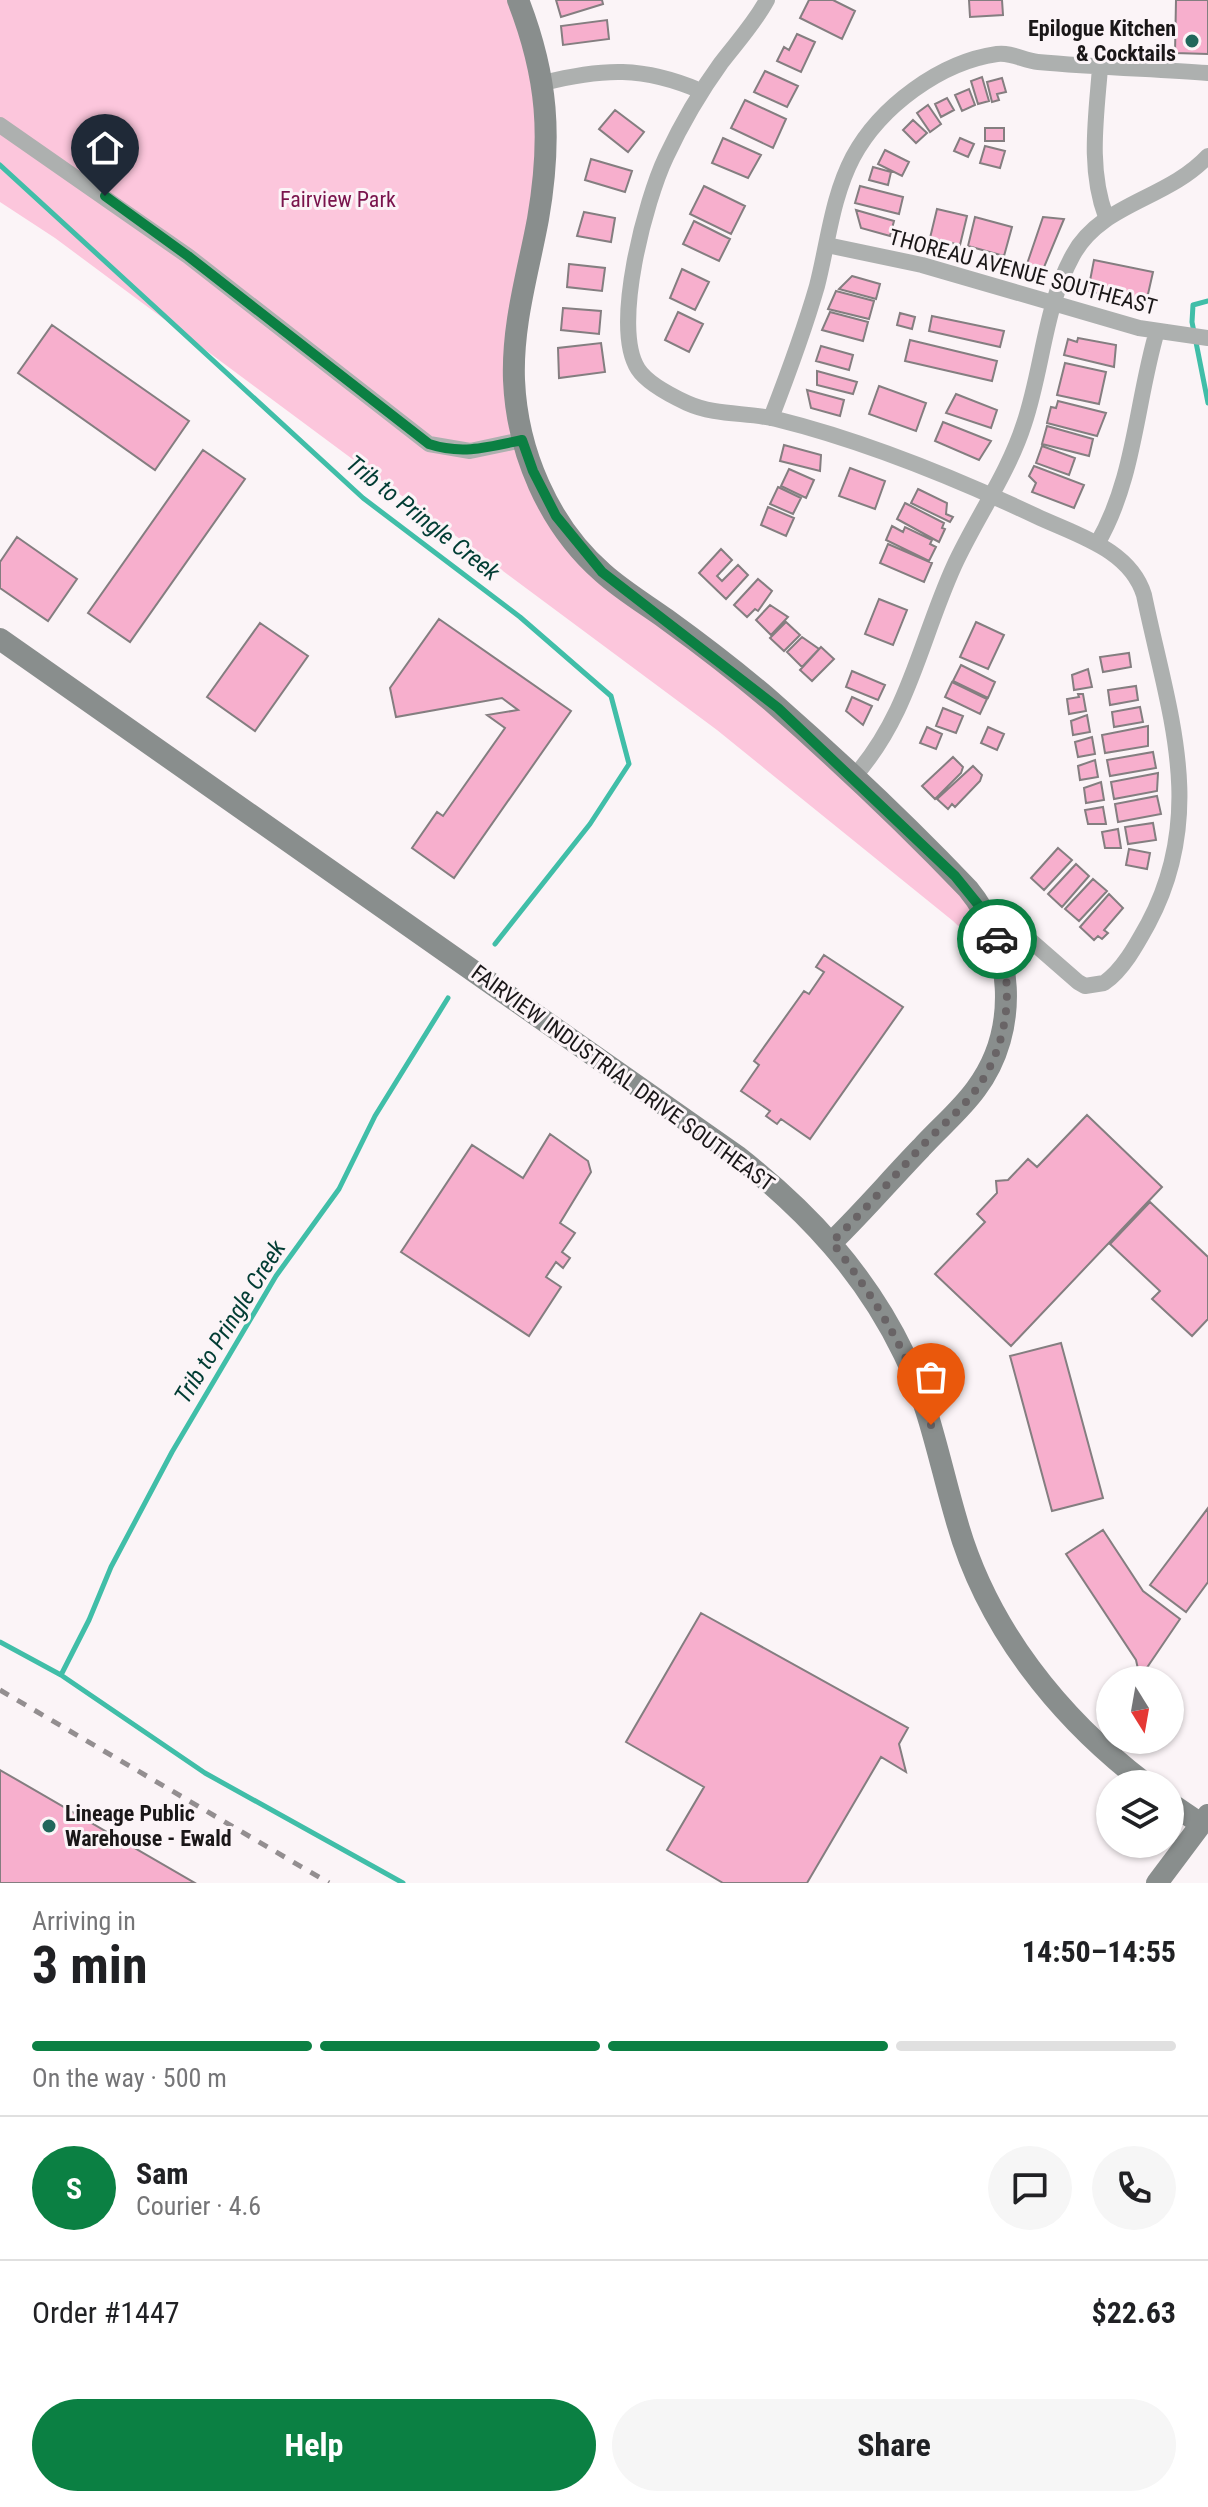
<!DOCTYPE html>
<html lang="en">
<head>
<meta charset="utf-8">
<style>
	body { margin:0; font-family:"Roboto Condensed",sans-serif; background:#f6f6f6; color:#202124; height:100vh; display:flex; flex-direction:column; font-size:30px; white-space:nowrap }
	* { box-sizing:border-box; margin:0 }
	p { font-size:26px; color:#757577 }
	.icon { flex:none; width:44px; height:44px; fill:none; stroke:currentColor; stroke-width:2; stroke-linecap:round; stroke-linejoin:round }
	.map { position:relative; height:1883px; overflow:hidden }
	.panel { display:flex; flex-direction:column; background:#fff; flex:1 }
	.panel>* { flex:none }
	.needle { width:52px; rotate:169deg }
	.fabs { position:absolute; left:1096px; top:1666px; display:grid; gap:16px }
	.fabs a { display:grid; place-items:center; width:88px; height:88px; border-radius:50%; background:#fff; box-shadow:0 2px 6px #0004; font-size:40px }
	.pin { position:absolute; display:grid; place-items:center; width:68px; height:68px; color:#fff; margin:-82px -34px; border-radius:50% 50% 50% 0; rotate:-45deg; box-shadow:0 0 8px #0007 }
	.pin .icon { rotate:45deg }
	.courier { position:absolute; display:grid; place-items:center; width:80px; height:80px; margin:-40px; border:6px solid #0b8043; border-radius:50%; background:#fff; color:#222; box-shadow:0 2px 10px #0007 }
	.head em { font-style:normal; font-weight:700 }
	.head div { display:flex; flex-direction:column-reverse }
	.head { display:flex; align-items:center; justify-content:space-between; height:136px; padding:0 32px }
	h1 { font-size:52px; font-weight:700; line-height:60px }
	.bar { display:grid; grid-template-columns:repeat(4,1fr); gap:12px 8px; align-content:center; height:96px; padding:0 32px }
	.bar i { height:10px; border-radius:6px; background:#e0e0e0 }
	.bar .on { background:#0b8043 }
	.bar p { grid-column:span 4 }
	.line { display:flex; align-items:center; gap:20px; padding:0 32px; border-top:2px solid #e0e0e0 }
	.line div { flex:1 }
	.round { display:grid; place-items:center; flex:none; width:84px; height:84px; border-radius:42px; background:#f6f6f6 }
	.action { display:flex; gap:16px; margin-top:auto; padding:16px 32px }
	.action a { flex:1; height:92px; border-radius:48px; background:#0b8043; color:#fff; font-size:32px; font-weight:700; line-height:92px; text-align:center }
	.action a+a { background:#f6f6f6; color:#202124 }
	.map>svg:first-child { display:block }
</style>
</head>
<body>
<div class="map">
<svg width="1208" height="1883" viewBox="0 0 1208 1883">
	<rect width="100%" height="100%" fill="#fbf4f7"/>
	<path fill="#fcc6dc" d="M0,0H518L545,95L514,378L556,516L955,876L1004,969L953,921L717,730L55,238L0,202Z"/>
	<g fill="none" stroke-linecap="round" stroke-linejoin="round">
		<path stroke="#40bea8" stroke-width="5" d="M0,165L363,498L520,617L611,696L629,764L590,824L495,944
			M1208,301L1193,305L1192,322L1208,403
			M0,1642L61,1675L205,1773L403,1883
			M61,1675L89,1620L111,1567L172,1452L276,1276L339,1189L375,1116L448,998"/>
	</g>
	<path fill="#f7afcd" stroke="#847e80" stroke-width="2" d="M556,0H602L603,4L561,17Z
		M809,0H833L855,11L842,39L800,18Z
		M969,0H1002L1003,15L970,17Z
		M1176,0H1208V54L1175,53Z
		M607,20L609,39L563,45L561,26Z
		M797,34L815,42L801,72L777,61L784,47L789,50Z
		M765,71L798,86L787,107L754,92Z
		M982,77L989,101L978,104L971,81Z
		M1002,78L1006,92L997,94L999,100L992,102L987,82Z
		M969,89L975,105L962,111L955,95Z
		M947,98L954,110L941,117L935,104Z
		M745,100L786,119L773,148L731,128Z
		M928,105L941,124L930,132L917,113Z
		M615,110L644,132L628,152L599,129Z
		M913,120L927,133L916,143L903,130Z
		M985,128H1004V141H985Z
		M723,138L761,155L748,178L712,163Z
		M960,138L974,144L968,157L954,151Z
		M985,146L1005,151L1000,168L980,163Z
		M885,150L909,162L902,176L878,164Z
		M591,159L632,171L625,192L585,180Z
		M873,167L891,172L888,185L869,180Z
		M704,186L745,206L731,234L690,214Z
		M860,186L903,197L899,214L855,203Z
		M937,209L967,216L960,245L930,238Z
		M856,210L894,221L890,236L861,228Z
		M584,212L615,218L611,242L577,236Z
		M975,217L1012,227L1004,256L968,246Z
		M1043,217L1064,219L1042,272L1026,267Z
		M694,221L730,239L719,261L683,244Z
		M1094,260L1153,272L1146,303L1088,291Z
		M569,264L605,268L602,291L567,287Z
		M682,269L709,282L695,310L670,298Z
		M852,276L880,284L876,299L839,289Z
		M836,291L874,301L869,319L828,309Z
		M563,308L601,311L599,334L561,330Z
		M678,312L703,324L689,352L665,340Z
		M830,312L868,322L863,341L822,330Z
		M900,313L915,317L912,329L897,325Z
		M932,316L1004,331L1000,347L929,331Z
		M52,325L189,421L155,470L18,373Z
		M1078,338L1116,345L1114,367L1064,355L1068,339L1077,342Z
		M910,340L997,361L992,381L905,361Z
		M601,343L605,372L559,378L558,348Z
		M821,346L853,355L849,370L816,361Z
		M1065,363L1106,372L1099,404L1057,395Z
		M817,371L857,382L853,394L817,385Z
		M879,386L926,403L916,431L869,414Z
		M807,390L844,400L840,416L811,408Z
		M956,394L997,410L991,428L946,413Z
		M1058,401L1106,413L1097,436L1047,423L1051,407L1056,408Z
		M943,422L991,441L979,460L935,441Z
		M1047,426L1093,439L1089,456L1042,444Z
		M784,445L821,455L820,471L780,461Z
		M1042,446L1075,458L1069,475L1036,463Z
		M203,450L245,479L130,642L88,613Z
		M1034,466L1084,485L1074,508L1032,492L1036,483L1029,476Z
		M850,468L885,481L875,509L839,496Z
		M789,469L814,480L806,498L781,486Z
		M778,487L801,498L793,514L770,504Z
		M918,489L947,503L946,514L953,517L950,522L911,503Z
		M905,503L944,523L942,528L945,529L939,542L897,519Z
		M768,507L794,518L786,536L761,525Z
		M892,526L903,532L905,527L932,540L930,544L936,547L929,561L886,540Z
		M17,537L77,579L48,621L0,588V562Z
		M888,544L932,563L924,582L880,563Z
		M721,549L732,560L717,576L722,581L738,565L748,575L726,599L699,573Z
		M758,579L772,591L758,611L755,609L747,617L734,605Z
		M879,599L907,610L893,645L865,634Z
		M770,605L788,617L771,635L756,620Z
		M439,619L571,711L454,878L412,848L437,812L443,816L505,728L487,715L518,710L502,698L396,717L390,688Z
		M786,622L800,635L784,651L770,638Z
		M976,622L1004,635L988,669L960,657Z
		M260,623L308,656L255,731L207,697Z
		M802,637L819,649L802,667L787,652Z
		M821,647L834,659L812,681L800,670Z
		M1129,653L1131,667L1103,672L1100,657Z
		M961,665L995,682L988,698L953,681Z
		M1088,669L1092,687L1074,690L1072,675Z
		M852,671L885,685L878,700L846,687Z
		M952,682L987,699L980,714L945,697Z
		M1136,686L1138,700L1110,705L1108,690Z
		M1078,694H1083L1086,711L1069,714L1067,699L1079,697Z
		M852,697L872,706L863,725L846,711Z
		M1140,707L1143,722L1114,727L1112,712Z
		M943,708L963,716L956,733L936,726Z
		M1087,715L1090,732L1073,735L1071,721Z
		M1148,726V746L1105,753L1102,735Z
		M927,727L942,734L936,749L920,743Z
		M988,727L1004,734L997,750L981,743Z
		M1092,737L1095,754L1078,757L1075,742Z
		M1153,752L1156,768L1110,776L1107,760Z
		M953,757L963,767L961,773L935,799L922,786Z
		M1095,760L1098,777L1080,780L1078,766Z
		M973,766L982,775L980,781L955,807L952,804L948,809L937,799Z
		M1158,773L1157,791L1114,799L1111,782Z
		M1101,782L1104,800L1086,803L1084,788Z
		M1157,796L1161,814L1118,822L1115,804Z
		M1103,807L1106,824H1088L1085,810Z
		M1153,823L1156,840L1128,844L1125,827Z
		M1118,829L1121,848H1105L1102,832Z
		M1058,848L1072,860L1044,890L1031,878Z
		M1129,849L1150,853L1147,869L1126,865Z
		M1076,864L1089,876L1062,907L1048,894Z
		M1093,879L1107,891L1079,921L1065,909Z
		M1109,894L1123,908L1104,930L1108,933L1102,939L1098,936L1094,940L1080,927Z
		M824,955L903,1007L810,1139L781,1119L777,1124L766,1116L770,1111L741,1091L759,1065L754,1061L804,991L809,994L824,972L816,967Z
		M1087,1115L1162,1187L1011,1346L935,1274L985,1222L977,1214L997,1193L996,1181L1008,1180L1028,1159L1037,1167Z
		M550,1134L588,1161L591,1172L560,1223L575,1233L562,1252L570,1258L563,1268L556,1262L546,1277L561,1287L529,1336L401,1252L472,1145L523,1178Z
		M1150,1202L1208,1257V1319L1192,1336L1152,1299L1160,1291L1110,1244Z
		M1061,1343L1103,1498L1052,1511L1010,1356Z
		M1208,1508V1582L1186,1612L1150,1585Z
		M1103,1530L1143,1591L1180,1619L1146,1669H1138L1136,1660L1066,1554Z
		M701,1613L908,1728L899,1744L906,1772L881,1757L807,1883H723L667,1850L704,1787L626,1742Z
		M0,1770L195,1883H0Z"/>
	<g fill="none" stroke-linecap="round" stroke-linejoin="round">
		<path stroke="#adb0af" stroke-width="16" d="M767,0C754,24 737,42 721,63C700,92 681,125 666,157C646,199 611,327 638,369C647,383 672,396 687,403C716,416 746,412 776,419C865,441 953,477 1036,516C1076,535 1130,549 1144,595C1168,711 1208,812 1148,924C1137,944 1123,970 1104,983L1085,986L1078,982L1031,941L1000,946
			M1100,68C1096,119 1088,169 1106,217
			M543,83C603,68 643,66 701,91
			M0,125L188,256L429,444L470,451L522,440
			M827,245L922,265L1139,328L1208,338
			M771,418C788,374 804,331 817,286C828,243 832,197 853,157C880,107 940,62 997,54C1012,52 1024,61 1038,62C1095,67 1151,69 1208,73
			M1097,544C1135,479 1136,402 1157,331
			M853,778C909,715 920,641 954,566C976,518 1008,474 1024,424C1043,368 1044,308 1073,255C1101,203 1167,200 1208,156"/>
		<path stroke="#898e8d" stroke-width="22" d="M518,0C548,77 552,138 538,219C528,273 512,324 514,380C517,451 548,525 603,573C622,590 645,604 666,619C702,645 737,672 771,701C838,760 906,824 968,889C1014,945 1020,1030 976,1089C960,1111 939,1128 921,1148C891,1179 863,1212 832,1242
			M0,639L737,1156C807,1211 865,1273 904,1354C930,1407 940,1465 957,1522C987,1628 1059,1718 1146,1784
			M1170,1803L1201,1824
			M1157,1883L1208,1815"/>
		<path stroke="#938e90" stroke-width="5" stroke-dasharray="10 10" stroke-linecap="butt" d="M0,1690L329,1883"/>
	</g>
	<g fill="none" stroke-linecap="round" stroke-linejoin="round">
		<path stroke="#696466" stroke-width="8" stroke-dasharray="0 14.4" d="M931,1425C912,1357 875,1298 832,1242C863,1212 891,1180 920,1148C938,1129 959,1112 975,1091C1007,1049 1016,988 997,939"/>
		<path stroke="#0b8043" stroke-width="10" d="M105,196L188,256L429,444C462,455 489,447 522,440L533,471L556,516L602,572L778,708L955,876L985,913L997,939"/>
	</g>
	<g fill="#21675b" stroke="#fbf4f7" stroke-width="3">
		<circle cx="1192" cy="41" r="8"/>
		<circle cx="49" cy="1826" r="8"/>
	</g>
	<g text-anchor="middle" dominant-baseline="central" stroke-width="6" stroke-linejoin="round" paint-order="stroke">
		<g font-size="22" font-weight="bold" fill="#1a1718" stroke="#fbf4f7" text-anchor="end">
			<text x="1176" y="28">Epilogue Kitchen<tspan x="1176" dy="25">&amp; Cocktails</tspan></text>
			<text x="65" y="1813" text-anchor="start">Lineage Public<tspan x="65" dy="25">Warehouse - Ewald</tspan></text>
		</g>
		<g font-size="22" fill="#79134c" stroke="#fbf4f7">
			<text x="338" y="199">Fairview Park</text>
		</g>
		<g font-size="22" fill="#1a1718" stroke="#fbf4f7">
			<text transform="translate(1023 272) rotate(15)">THOREAU AVENUE SOUTHEAST</text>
			<text transform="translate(623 1078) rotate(36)">FAIRVIEW INDUSTRIAL DRIVE SOUTHEAST</text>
		</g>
		<g font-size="24" font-style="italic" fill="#013c33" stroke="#fbf4f7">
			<text transform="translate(423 518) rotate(38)">Trib to Pringle Creek</text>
			<text transform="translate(230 1322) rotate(-58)">Trib to Pringle Creek</text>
		</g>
	</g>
</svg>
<div class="fabs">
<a><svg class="needle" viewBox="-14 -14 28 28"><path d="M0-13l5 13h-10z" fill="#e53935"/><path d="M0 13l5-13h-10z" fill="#757577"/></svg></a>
<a><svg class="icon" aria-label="layers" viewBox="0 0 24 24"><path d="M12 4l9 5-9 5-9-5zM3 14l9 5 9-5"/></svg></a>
</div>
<div class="pin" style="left:931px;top:1425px;background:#ea580c"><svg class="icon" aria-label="bag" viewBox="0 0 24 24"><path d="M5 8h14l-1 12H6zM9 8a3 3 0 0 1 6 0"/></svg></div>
<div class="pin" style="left:105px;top:196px;background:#1f2937"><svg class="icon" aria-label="home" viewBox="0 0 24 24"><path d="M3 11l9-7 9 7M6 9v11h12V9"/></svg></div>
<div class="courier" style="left:997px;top:939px"><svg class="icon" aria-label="car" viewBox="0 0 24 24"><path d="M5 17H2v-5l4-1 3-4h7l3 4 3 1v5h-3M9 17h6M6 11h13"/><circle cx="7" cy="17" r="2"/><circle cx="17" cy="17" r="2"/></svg></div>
</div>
<section class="panel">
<div class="head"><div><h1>3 min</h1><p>Arriving in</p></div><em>14:50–14:55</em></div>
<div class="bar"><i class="on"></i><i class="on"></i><i class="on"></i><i></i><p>On the way · 500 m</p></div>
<div class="line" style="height:144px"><b class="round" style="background:#0b8043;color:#fff">S</b><div><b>Sam</b><p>Courier · 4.6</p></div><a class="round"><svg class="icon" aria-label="chat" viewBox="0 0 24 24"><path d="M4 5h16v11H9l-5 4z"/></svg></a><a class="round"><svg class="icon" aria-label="phone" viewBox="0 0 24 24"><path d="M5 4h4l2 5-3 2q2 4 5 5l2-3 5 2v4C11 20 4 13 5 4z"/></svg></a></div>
<div class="line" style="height:104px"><div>Order #1447</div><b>$22.63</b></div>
<div class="action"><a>Help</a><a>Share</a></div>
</section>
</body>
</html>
